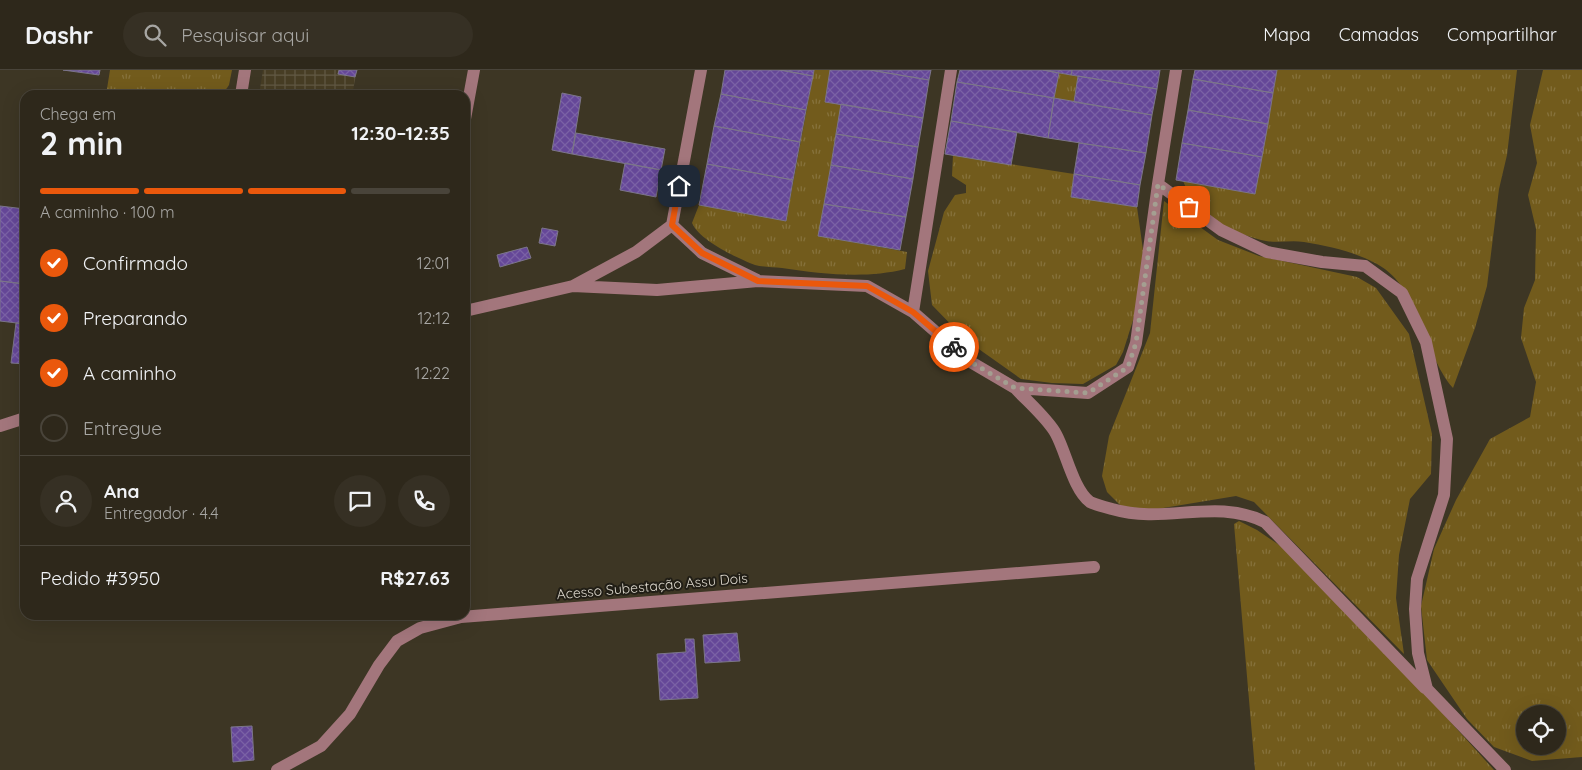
<!DOCTYPE html>
<html lang="pt">
<head>
<meta charset="utf-8">
<style>
	body { margin:0; font-family:Quicksand,sans-serif; background:#363024; color:#f1f3f6; height:100vh; display:flex; flex-direction:column; font-size:19px; white-space:nowrap }
	* { box-sizing:border-box; margin:0 }
	p { font-size:16px; color:#a7a6a3 }
	.icon { flex:none; width:28px; height:28px; fill:none; stroke:currentColor; stroke-width:2; stroke-linecap:round; stroke-linejoin:round }
	.map { position:relative; flex:1; overflow:hidden }
	.sheet { position:absolute; left:20px; top:20px; width:450px; height:530px; display:flex; flex-direction:column; background:#2e281b; border-radius:15px; box-shadow:0 5px 20px #0002,0 0 0 1px #49443a }
	.sheet>* { flex:none }
	.fabs { position:absolute; left:1516px; top:635px; display:grid; gap:10px }
	.fabs a { display:grid; place-items:center; width:50px; height:50px; border-radius:50%; background:#2e281b; box-shadow:0 5px 20px #0002,0 0 0 1px #49443a; font-size:25px }
	.pin { position:absolute; display:grid; place-items:center; width:42px; height:42px; color:#fff; margin:-21px; border-radius:10px; box-shadow:0 2px 8px #0006 }
	.courier { position:absolute; display:grid; place-items:center; width:50px; height:50px; margin:-25px; border:4px solid #ea580c; border-radius:50%; background:#fff; color:#222; box-shadow:0 1px 6px #0007 }
	.head em { font-style:normal; font-weight:700 }
	.head div { display:flex; flex-direction:column-reverse }
	.head { display:flex; align-items:center; justify-content:space-between; height:85px; padding:0 20px }
	h1 { font-size:32px; font-weight:700; line-height:38px }
	.bar { display:grid; grid-template-columns:repeat(4,1fr); gap:8px 5px; align-content:center; height:60px; padding:0 20px }
	.bar i { height:6px; border-radius:4px; background:#49443a }
	.bar .active { background:#ea580c }
	.bar p { grid-column:span 4 }
	.line { display:flex; align-items:center; gap:12px; padding:0 20px; border-top:1px solid #49443a }
	.line div { flex:1 }
	.round { display:grid; place-items:center; flex:none; width:52px; height:52px; border-radius:26px; background:#363024 }
	ol { padding:0 20px; list-style:none }
	li { display:flex; align-items:center; gap:15px; height:55px }
	li p { margin-inline-start:auto }
	li .icon { padding:5px; border-radius:50%; background:#ea580c; color:#fff; stroke-width:4 }
	li:last-child { color:#a7a6a3 }
	li i { width:28px; height:28px; border:2px solid #49443a; border-radius:50% }
	header { display:flex; align-items:center; gap:30px; box-sizing:border-box; height:70px; padding:0 25px; background:#2e281b; border-bottom:1px solid #49443a }
	header strong { font-size:24px }
	nav { display:flex; gap:28px; margin-inline-start:auto; font-size:18px }
	.search { width:350px; height:45px; background:#363024; display:flex; align-items:center; gap:12px; box-sizing:border-box; padding:0 18px; border-radius:28px; color:#a7a6a3; font-size:19px }
	.map>svg:first-child { display:block }
</style>
</head>
<body>
<header>
<strong>Dashr</strong>
<div class="search"><svg class="icon" aria-label="search" viewBox="0 0 24 24"><circle cx="10" cy="10" r="6"/><path d="M15 15l6 6"/></svg>Pesquisar aqui</div>
<nav><a>Mapa</a><a>Camadas</a><a>Compartilhar</a></nav>
</header>
<div class="map">
<svg width="1582" height="700" viewBox="0 0 1582 700">
	<defs>
		<pattern id="industrial-grid" width="8" height="8" patternUnits="userSpaceOnUse" patternTransform="scale(1.25)"><rect width="8" height="8" fill="#473d24"/><path d="M0 4h8M4 0v8" fill="none" stroke="#615843"/></pattern>
		<pattern id="grass-tufts" width="24" height="20" patternUnits="userSpaceOnUse" patternTransform="scale(1.25)"><rect width="24" height="20" fill="#725b1c"/><path d="M3 7l-1-3M5 7V3M7 7l1-3M15 17l-1-3M17 17v-4M19 17l1-3" fill="none" stroke="#86723c"/></pattern>
		<pattern id="building-cross-hatch" width="8" height="8" patternUnits="userSpaceOnUse" patternTransform="scale(1.25)"><rect width="8" height="8" fill="#654798"/><path d="M0 0l8 8M0 8l8-8" fill="none" stroke="#7a61a5"/></pattern>
	</defs>
	<rect width="100%" height="100%" fill="#3d3624"/>
	<path fill="url(#industrial-grid)" d="M263,0H357L352,25H259Z"/>
	<path fill="url(#grass-tufts)" fill-rule="evenodd" d="M110,0H232L229,15L222,25H106Z
		M814,0H830L825,32L841,34L819,166L907,182L905,199C866,209 822,204 782,198C773,197 763,197 755,195C737,188 700,171 692,153L699,135L786,151Z
		M1277,0H1517L1507,85L1499,119L1487,216L1475,258L1453,318C1422,282 1422,219 1377,194C1355,182 1329,176 1304,172C1292,170 1279,173 1266,171C1240,166 1208,150 1191,128C1188,124 1186,117 1183,111L1255,124Z
		M1543,0H1582V687L1532,691L1494,677L1467,649L1427,590L1421,536L1434,479L1456,430L1490,369L1530,347L1536,312L1521,268L1524,238L1535,210L1536,159L1528,125L1537,93L1530,55ZM1525,644H1558V676H1525Z
		M1059,3L1078,6L1074,32L1054,28Z
		M953,85L1074,104L1071,127L1137,137L1143,180L1140,228L1123,282L1116,295L1083,314L1052,313L1021,309L966,270L932,235L928,201L944,142L955,125L966,123V115L952,106Z
		M1164,131L1218,170L1259,186L1357,207L1376,218L1409,264L1432,364L1431,404L1410,429L1399,485L1396,528L1404,584L1254,432L1236,426L1151,440L1121,436L1107,422L1102,406L1109,366L1150,263Z
		M1239,451L1257,460L1285,479L1427,626L1494,700H1255L1234,454Z"/>
	<path fill="url(#building-cross-hatch)" stroke="#7c768a" d="M63,0H100L99,5Z
		M339,0H357L355,7L338,4Z
		M725,0H780L813,6L806,40L721,24Z
		M780,0H814L813,6Z
		M830,0H870L929,10L923,48L825,32Z
		M870,0H931L929,10Z
		M960,0H1043L1059,3L1054,28L957,12Z
		M1043,0H1072L1071,5Z
		M1072,0H1160L1157,19L1071,5Z
		M1195,0H1277L1273,23L1193,9Z
		M1078,6L1157,19L1152,45L1074,32Z
		M1193,9L1273,23L1268,54L1188,40Z
		M957,12L1054,28L1048,68L951,51Z
		M562,23L581,27L572,84L552,80Z
		M721,24L806,40L800,72L714,56Z
		M1054,28L1152,45L1146,83L1048,68Z
		M841,34L923,48L918,77L836,64Z
		M1188,40L1268,54L1262,87L1182,73Z
		M951,51L1017,62L1011,95L945,84Z
		M714,56L800,72L793,110L707,94Z
		M576,63L665,79L661,100L572,84Z
		M836,64L918,77L913,109L831,95Z
		M1079,73L1146,83L1140,115L1074,104Z
		M1182,73L1262,87L1255,124L1176,110Z
		M625,93L661,100L656,127L620,120Z
		M707,94L793,110L786,151L699,135Z
		M831,95L913,109L906,147L824,134Z
		M1074,104L1140,115L1137,137L1071,127Z
		M824,134L906,147L900,180L818,166Z
		M0,136L25,139V214L0,211Z
		M542,158L558,161L555,176L539,173Z
		M527,177L531,188L500,197L497,185Z
		M0,211L25,214V254L0,251Z
		M16,253L25,254V294L11,293Z
		M737,563L740,591L705,593L703,565Z
		M685,569H694L698,628L660,630L657,584L686,582Z
		M252,656L254,690L233,692L231,657Z"/>
	<g fill="none" stroke-linecap="round" stroke-linejoin="round">
		<path stroke="#a3767c" stroke-width="12" d="M241,25L245,0
			M465,49L474,0
			M1158,114L1221,160L1267,182L1322,192L1365,196L1402,223L1426,272L1447,369L1444,425L1417,509L1415,539L1418,583L1427,619L1505,700
			M672,155L701,0
			M672,155L702,183L757,210
			M573,216L657,220L758,211L867,216L913,242L969,291L1015,318L1088,323L1128,297L1136,273L1158,114L1176,0
			M465,241L573,216L636,182L672,155
			M913,242L951,0
			M1015,318C1027,331 1048,349 1056,364C1066,382 1073,419 1090,432C1095,435 1106,437 1112,439C1167,455 1214,427 1265,452L1425,618
			M0,356L25,348
			M277,700L321,676L350,644L379,595L397,571L420,558L461,547L1094,497"/>
	</g>
	<g fill="none" stroke-linecap="round" stroke-linejoin="round">
		<path stroke="#a49f91" stroke-width="5" stroke-dasharray="0 9" d="M954,277L969,291L1015,318L1088,323L1128,297L1136,273L1158,114L1189,137"/>
		<path stroke="#ea580c" stroke-width="6" d="M679,116L672,155L702,183L758,211L867,216L913,242L954,277"/>
	</g>
	<g text-anchor="middle" dominant-baseline="central" stroke-width="4" stroke-linejoin="round" paint-order="stroke">
		<g font-size="14" fill="#dcd7cc" stroke="#211e16">
			<text transform="translate(652 516) rotate(-5)">Acesso Subestação Assu Dois</text>
		</g>
	</g>
</svg>
<div class="fabs">
<a><svg class="icon" aria-label="locate" viewBox="0 0 24 24"><circle cx="12" cy="12" r="6"/><path d="M12 2v4M12 18v4M2 12h4M18 12h4"/></svg></a>
</div>
<div class="pin" style="left:1189px;top:137px;background:#ea580c"><svg class="icon" aria-label="bag" viewBox="0 0 24 24"><path d="M5 8h14l-1 12H6zM9 8a3 3 0 0 1 6 0"/></svg></div>
<div class="pin" style="left:679px;top:116px;background:#1f2937"><svg class="icon" aria-label="home" viewBox="0 0 24 24"><path d="M3 11l9-7 9 7M6 9v11h12V9"/></svg></div>
<div class="courier" style="left:954px;top:277px"><svg class="icon" aria-label="bike" viewBox="0 0 24 24"><circle cx="6" cy="16" r="4"/><circle cx="18" cy="16" r="4"/><path d="M6 16l4-8h5l3 8M10 8l3 8H6M13 5h3"/></svg></div>
<section class="sheet">
<div class="head"><div><h1>2 min</h1><p>Chega em</p></div><em>12:30–12:35</em></div>
<div class="bar"><i class="active"></i><i class="active"></i><i class="active"></i><i></i><p>A caminho · 100 m</p></div>
<ol>
<li><svg class="icon" aria-label="check" viewBox="0 0 24 24"><path d="M5 12l5 5 9-10"/></svg>Confirmado<p>12:01</p></li>
<li><svg class="icon" aria-label="check" viewBox="0 0 24 24"><path d="M5 12l5 5 9-10"/></svg>Preparando<p>12:12</p></li>
<li><svg class="icon" aria-label="check" viewBox="0 0 24 24"><path d="M5 12l5 5 9-10"/></svg>A caminho<p>12:22</p></li>
<li><i></i>Entregue</li>
</ol>
<div class="line" style="height:90px"><a class="round"><svg class="icon" aria-label="person" viewBox="0 0 24 24"><circle cx="12" cy="8" r="4"/><path d="M4 21q1-7 8-7t8 7"/></svg></a><div><b>Ana</b><p>Entregador · 4.4</p></div><a class="round"><svg class="icon" aria-label="chat" viewBox="0 0 24 24"><path d="M4 5h16v11H9l-5 4z"/></svg></a><a class="round"><svg class="icon" aria-label="phone" viewBox="0 0 24 24"><path d="M5 4h4l2 5-3 2q2 4 5 5l2-3 5 2v4C11 20 4 13 5 4z"/></svg></a></div>
<div class="line" style="height:65px"><div>Pedido #3950</div><b>R$27.63</b></div>
</section>
</div>
</body>
</html>
